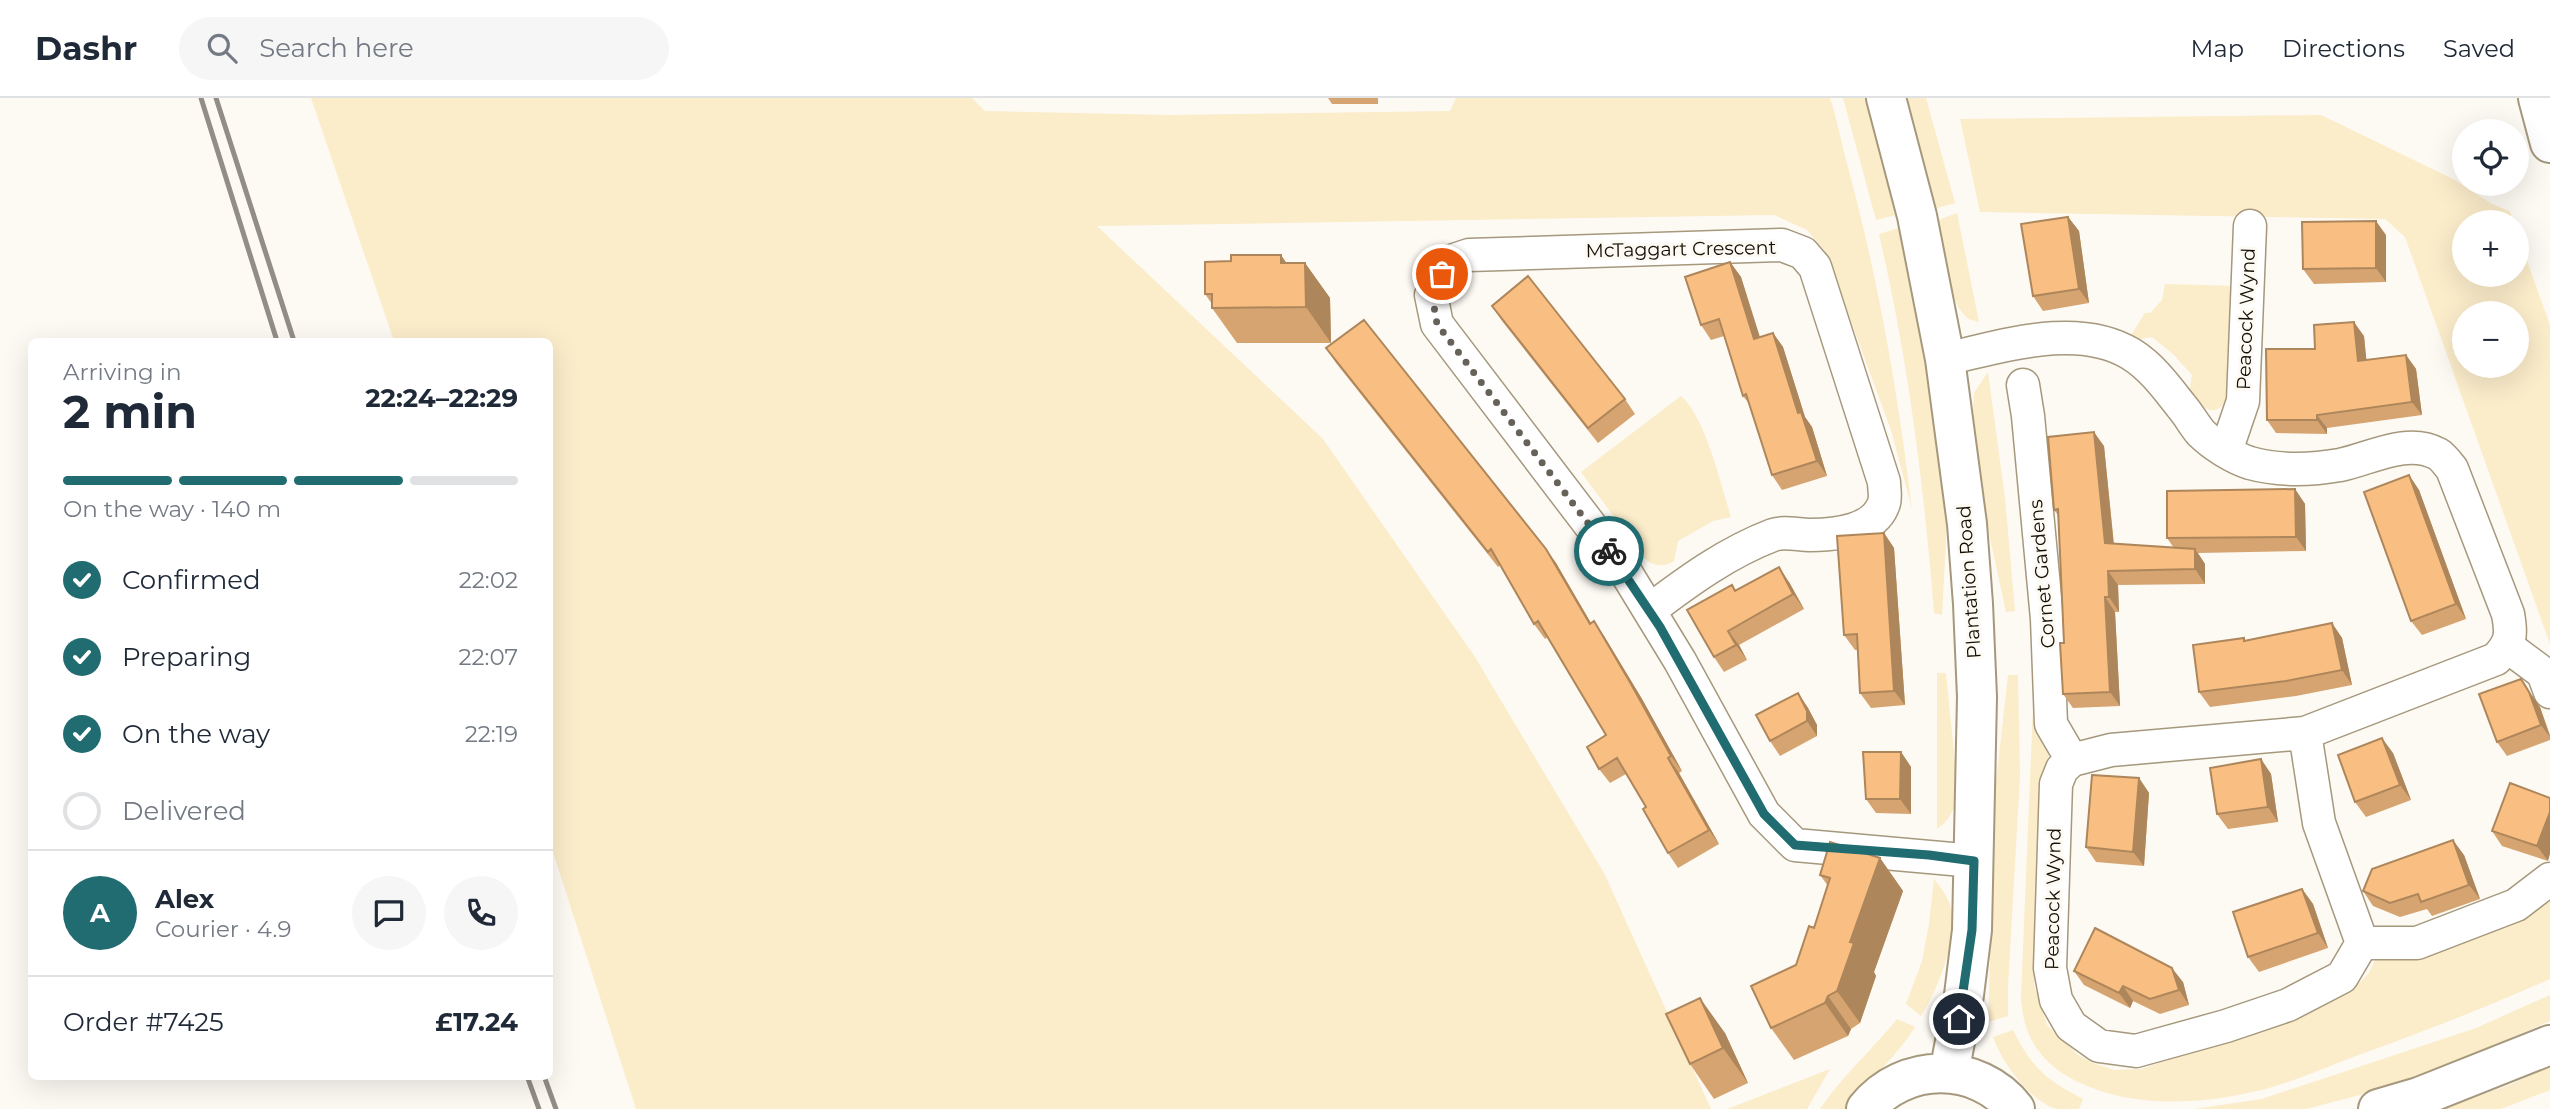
<!DOCTYPE html>
<html lang="en">
<head>
<meta charset="utf-8">
<style>
	body { margin:0; font-family:Montserrat,sans-serif; background:#f6f6f7; color:#1f2937; height:100vh; display:flex; flex-direction:column; font-size:26px; white-space:nowrap }
	* { box-sizing:border-box; margin:0 }
	p { font-size:23px; color:#747a83 }
	.icon { flex:none; width:38px; height:38px; fill:none; stroke:currentColor; stroke-width:2; stroke-linecap:round; stroke-linejoin:round }
	.map { position:relative; flex:1; overflow:hidden }
	.panel { position:absolute; left:28px; top:240px; width:525px; height:742px; display:flex; flex-direction:column; background:#fff; border-radius:10px; box-shadow:0 7px 28px #0002 }
	.panel>* { flex:none }
	.fabs { position:absolute; left:2452px; top:21px; display:grid; gap:14px }
	.fabs a { display:grid; place-items:center; width:77px; height:77px; border-radius:50%; background:#fff; box-shadow:0 7px 28px #0002; font-size:35px }
	.pin { position:absolute; display:grid; place-items:center; width:60px; height:60px; color:#fff; margin:-30px; border:4px solid #fff; border-radius:50%; box-shadow:0 2px 7px #0007 }
	.courier { position:absolute; display:grid; place-items:center; width:70px; height:70px; margin:-35px; border:5px solid #206c70; border-radius:50%; background:#fff; color:#222; box-shadow:0 2px 9px #0007 }
	.overview em { font-style:normal; font-weight:700 }
	.overview div { display:flex; flex-direction:column-reverse }
	.overview { display:flex; align-items:center; justify-content:space-between; height:119px; padding:0 35px }
	h1 { font-size:46px; font-weight:700; line-height:52px }
	.bar { display:grid; grid-template-columns:repeat(4,1fr); gap:10px 7px; align-content:center; height:84px; padding:0 35px }
	.bar i { height:9px; border-radius:5px; background:#e0e1e3 }
	.bar .selected { background:#206c70 }
	.bar p { grid-column:span 4 }
	.line { display:flex; align-items:center; gap:18px; padding:0 35px; border-top:2px solid #e0e1e3 }
	.line div { flex:1 }
	.round { display:grid; place-items:center; flex:none; width:74px; height:74px; border-radius:37px; background:#f6f6f7 }
	ol { padding:0 35px; list-style:none }
	li { display:flex; align-items:center; gap:21px; height:77px }
	li p { margin-inline-start:auto }
	li .icon { padding:7px; border-radius:50%; background:#206c70; color:#fff; stroke-width:4 }
	li:last-child { color:#747a83 }
	li i { width:38px; height:38px; border:4px solid #e0e1e3; border-radius:50% }
	header { display:flex; align-items:center; gap:42px; box-sizing:border-box; height:98px; padding:0 35px; background:#fff; border-bottom:2px solid #e0e1e3 }
	header strong { font-size:33px }
	nav { display:flex; gap:38px; margin-inline-start:auto; font-size:24px }
	.search { width:490px; height:63px; background:#f6f6f7; display:flex; align-items:center; gap:18px; box-sizing:border-box; padding:0 24px; border-radius:38px; color:#747a83; font-size:26px }
	.map>svg:first-child { display:block }
</style>
</head>
<body>
<header>
<strong>Dashr</strong>
<div class="search"><svg class="icon" aria-label="search" viewBox="0 0 24 24"><circle cx="10" cy="10" r="6"/><path d="M15 15l6 6"/></svg>Search here</div>
<nav><a>Map</a><a>Directions</a><a>Saved</a></nav>
</header>
<div class="map">
<svg width="2550" height="1011" viewBox="0 0 2550 1011">
	<rect width="100%" height="100%" fill="#fdfaf4"/>
	<path fill="#fbecca" fill-rule="evenodd" d="M311,0H972L985,13L1171,17L1450,13L1456,0H1830C1838,24 1842,49 1849,73C1879,185 1898,296 1912,411L1891,332L1825,153L1807,132L1774,117L1097,128L1323,341L1475,559L1604,775L1711,1011H636L550,745V243H394Z
		M1843,0H1865L1896,117L1876,122Z
		M1905,0H1926L1955,105L1934,111Z
		M2321,17L2453,81L2492,106L2510,113L2513,124H2464V177H2516L2517,135L2550,227V546L2405,139L2385,121L1980,114L1960,21ZM2464,215H2516V268H2464Z
		M1957,115L1979,224C1979,224 1969,221 1969,221C1947,206 1943,147 1938,122Z
		M1899,130L1918,220L1932,303L1947,424L1942,517L1934,515C1924,388 1908,261 1879,136Z
		M2165,186L2238,188L2231,292C2220,321 2207,316 2189,295L2192,277L2174,257L2152,239L2135,242L2130,239L2145,215H2150L2162,202Z
		M1988,274L2005,400L2015,513L2006,514L1986,422L1973,313L1974,295Z
		M1681,298C1705,318 1721,387 1731,419L1713,423L1678,443L1674,463C1664,469 1655,469 1645,461L1581,374Z
		M1937,575H1946L1958,694C1955,709 1950,723 1937,731Z
		M2008,577H2018L2020,679L2008,888V918L1988,924L1996,684Z
		M2033,609C2040,627 2053,650 2047,671C2045,678 2041,685 2039,692L2034,887L2047,927L2078,957L2093,965L2114,972L2141,971L2289,922L2352,892L2369,875L2377,858L2550,795V881C2489,908 2430,931 2367,954C2332,966 2293,985 2257,993C2193,1008 2119,1011 2062,975C2034,955 2023,933 2021,899Z
		M1934,781C1942,791 1950,801 1952,815C1956,845 1937,893 1921,918L1906,906L1922,863L1929,826Z
		M2550,897V923L2403,986L2306,1011H2194L2262,1001L2476,930Z
		M1897,921L1915,929C1896,960 1868,982 1847,1011H1820C1842,978 1872,952 1897,921Z
		M2013,932C2032,970 2046,982 2083,1001L2079,1011C2073,1011 2064,1011 2057,1011C2029,1003 2002,964 1993,939Z
		M2550,967V992L2501,1011H2441L2512,986Z
		M1830,971L1807,1011H1727Z"/>
	<g fill="none" stroke-linecap="round" stroke-linejoin="round">
		<defs>
			<path id="minor" d="M1945,261C2001,249 2077,223 2131,256C2152,269 2167,290 2182,309C2189,317 2194,327 2201,335C2213,347 2234,360 2250,365C2279,373 2311,372 2340,367C2370,361 2407,339 2438,356C2443,359 2448,366 2452,371L2508,516C2512,538 2511,545 2496,561L2305,635L2111,652L2072,662L2062,671L2056,686L2050,870L2056,902L2071,928L2099,948L2136,953L2226,928L2288,907L2342,879L2362,845
				M2023,287L2028,318L2047,521L2051,626L2072,662
				M2226,353L2243,303L2250,128
				M1650,512C1688,483 1728,454 1773,437C1784,433 1799,437 1810,437C1836,437 1875,433 1884,405C1886,399 1884,390 1884,384L1815,169L1803,155L1782,147L1469,157L1451,163L1431,197L1437,226L1625,473L1680,563L1764,716L1795,747L1974,763
				M2508,549L2543,575L2550,594
				M2305,635L2319,725L2362,845
				M2362,845H2417L2516,807L2550,781"/>
			<path id="tertiary" d="M1886,0L1917,118L1945,261L1967,426L1973,506L1977,599L1972,832L1964,897L1949,975
				M2538,0L2550,45
				M1866,1011C1903,964 1978,963 2015,1011
				M2378,1011L2419,999L2550,947"/>
		</defs>
		<use href="#minor" stroke="#a5987d" stroke-width="35"/>
		<use href="#tertiary" stroke="#a5987d" stroke-width="42"/>
		<use href="#minor" stroke="#fff" stroke-width="32"/>
		<use href="#tertiary" stroke="#fff" stroke-width="38"/>
		<path stroke="#928e86" stroke-width="5" d="M201,0L277,243
			M216,0L294,243
			M527,978L539,1011
			M544,978L556,1011"/>
	</g>
	<path fill="#d6a470" d="M1328,0H1378V6H1332Z
		M2068,119L2079,133L2089,205L2043,213L2033,198Z
		M2386,137V184L2314,186L2303,171Z
		M1730,164L1741,179L1759,239L1773,235L1783,249L1805,319L1812,329L1827,378L1782,392L1772,377L1750,307L1743,298L1724,238L1711,242L1701,227Z
		M1286,165H1305L1330,200L1331,245H1237L1212,210V206L1205,196Z
		M1492,208L1625,301L1635,316L1598,345L1502,223Z
		M2364,238L2366,262L2406,257L2416,271L2422,317L2327,330V336L2276,335L2267,322L2315,251Z
		M1326,250L1546,451L1556,465L1591,525L1604,538L1642,601L1682,673L1679,675L1719,746L1678,770L1668,755L1646,709L1626,676L1610,685L1599,671L1606,637L1548,539L1545,541L1534,526L1500,467L1498,469L1336,265Z
		M2104,348L2114,446L2174,450L2167,440L2295,391L2305,406L2306,453L2198,455L2205,466V486L2118,487L2119,514H2115L2120,608L2073,610L2063,596L2064,545L2058,417L2054,412Z
		M2409,377L2419,392L2466,521L2422,537L2411,523Z
		M1884,435L1894,450L1905,607L1871,610L1860,595L1858,552H1855L1844,537Z
		M1789,484L1804,511L1739,547L1747,562L1724,574L1714,559L1732,487L1736,493Z
		M2332,525L2342,540L2352,587L2296,598L2210,609L2199,594L2244,540L2246,543Z
		M1798,595L1808,610L1817,627V638L1780,658L1770,643Z
		M2540,609L2550,637V642L2507,658L2497,644Z
		M1901,654L1911,669V716L1876,715L1866,701Z
		M2393,655L2411,702L2366,719L2355,704Z
		M2261,661L2271,676L2278,724L2228,731L2217,716Z
		M2139,680L2149,695L2144,768L2096,764L2086,749Z
		M2510,685L2548,763L2502,748L2492,733Z
		M2464,757L2480,801L2432,818L2427,811L2400,819L2373,808L2363,793Z
		M1880,760L1903,793L1874,874L1876,878L1860,925L1851,931L1848,938L1794,962L1771,930L1814,830L1828,788L1820,777Z
		M2302,791L2313,806L2328,850L2259,874L2248,859Z
		M2074,873L2183,884L2189,907L2160,916L2133,903L2130,910L2084,887Z
		M1725,935L1748,985L1714,1001L1690,966Z"/>
	<path fill="#ae865b" d="M2068,119L2079,133L2089,205L2079,191Z
		M2376,123L2386,137V184L2376,170Z
		M1281,157L1306,193L1305,165L1330,200L1331,245L1306,209L1281,165Z
		M1730,164L1741,179L1765,255L1754,241Z
		M2354,224L2364,238L2368,277L2358,263Z
		M1773,235L1783,249L1805,319L1812,329L1827,378L1817,363L1798,315Z
		M2406,257L2416,271L2422,317L2412,304Z
		M2317,317L2327,330V336L2317,322Z
		M2094,334L2104,348L2115,460L2105,445Z
		M2409,377L2419,392L2466,521L2456,506Z
		M2295,391L2305,406L2306,453L2296,439Z
		M1884,435L1894,450L1905,607L1894,593Z
		M1546,451L1556,465L1600,541L1590,526Z
		M2195,451L2205,466V486L2195,471Z
		M1779,469L1789,484L1804,511L1793,496Z
		M2108,473L2118,487L2119,514L2109,499Z
		M2105,499L2115,514L2120,608L2110,594Z
		M1594,523L1604,538L1642,601L1682,673L1671,658Z
		M2332,525L2342,540L2352,587L2342,572Z
		M1728,533L1739,547L1747,562L1736,547Z
		M2521,581L2540,609L2550,639L2541,627Z
		M1798,595L1808,610L1817,627V638L1807,623Z
		M2382,640L2393,655L2411,702L2400,687Z
		M1901,654L1911,669V716L1900,701Z
		M1668,660L1679,675L1719,746L1709,732Z
		M2261,661L2271,676L2278,724L2268,709Z
		M2139,680L2149,695L2144,768L2133,754Z
		M2550,714V756L2548,763L2537,748Z
		M2453,742L2464,757L2480,801L2469,787Z
		M1880,760L1903,793L1874,874L1876,878L1860,925L1837,893L1850,844Z
		M2302,791L2313,806L2328,850L2318,835Z
		M2172,870L2183,884L2189,907L2179,892Z
		M2123,888L2133,903L2130,910L2119,895Z
		M1828,898L1851,931L1848,938L1825,905Z
		M1700,900L1725,935L1748,985L1723,950Z"/>
	<path fill="#f9bf82" stroke="#ae865b" stroke-width="2" d="M2068,119L2079,191L2033,198L2021,126Z
		M2376,123V170L2303,171L2302,124Z
		M1231,157H1281V165H1305L1306,209L1212,210V196H1205V164L1231,163Z
		M1730,164L1754,241L1773,235L1798,315L1801,314L1817,363L1772,377L1746,296L1743,298L1719,221L1701,227L1685,179Z
		M1528,178L1625,301L1588,330L1492,208Z
		M1364,222L1546,451L1590,526L1594,523L1631,586L1671,658L1668,660L1709,732L1668,755L1643,711L1646,709L1617,660L1599,671L1587,649L1606,637L1538,523L1534,526L1491,451L1488,454L1326,250Z
		M2354,224L2358,263L2406,257L2412,304L2317,317V322H2267L2266,251H2315L2314,227Z
		M2094,334L2105,445L2195,451V471L2108,473L2109,499H2105L2110,594L2063,596L2060,545H2064L2058,411L2054,412L2048,339Z
		M2409,377L2456,506L2411,523L2364,394Z
		M2295,391L2296,439L2167,440V393Z
		M1884,435L1894,593L1860,595L1857,536L1844,537L1837,438Z
		M1779,469L1793,496L1728,533L1736,547L1714,559L1687,512L1732,487L1735,493Z
		M2332,525L2342,572L2286,583L2199,594L2193,547L2244,540V543Z
		M2521,581L2529,594L2541,627L2497,644L2479,596Z
		M1798,595L1807,613V623L1770,643L1756,617Z
		M2382,640L2400,687L2355,704L2338,657Z
		M1863,654H1901L1900,701H1866Z
		M2261,661L2268,709L2217,716L2210,670Z
		M2092,677L2139,680L2133,754L2086,749Z
		M2510,685L2550,700V714L2537,748L2492,733Z
		M2453,742L2469,787L2421,804L2418,796L2390,805L2363,793L2372,771Z
		M1830,744L1880,760L1850,844L1854,845L1837,893L1828,898L1825,905L1771,930L1751,888L1796,867L1809,828L1814,830L1830,780L1820,777Z
		M2302,791L2318,835L2248,859L2233,814Z
		M2095,830L2172,870L2179,892L2150,901L2123,888L2119,895L2074,873Z
		M1700,900L1723,950L1690,966L1666,916Z"/>
	<g fill="none" stroke-linecap="round" stroke-linejoin="round">
		<path stroke="#666159" stroke-width="7" stroke-dasharray="0 12.6" d="M1442,176L1432,197L1437,226L1609,453"/>
		<path stroke="#206c70" stroke-width="9" d="M1609,453L1660,529L1764,716L1795,747L1929,757L1974,763L1972,832L1959,921"/>
	</g>
	<g text-anchor="middle" dominant-baseline="central" stroke-width="6" stroke-linejoin="round" paint-order="stroke">
		<g font-size="19" fill="#140f05" stroke="#fdfaf4">
			<text transform="translate(1681 151) rotate(-1)">McTaggart Crescent</text>
			<text transform="translate(2246 221) rotate(-88)">Peacock Wynd</text>
			<text transform="translate(2042 476) rotate(-95)">Cornet Gardens</text>
			<text transform="translate(1969 484) rotate(-94)">Plantation Road</text>
			<text transform="translate(2053 801) rotate(-89)">Peacock Wynd</text>
		</g>
	</g>
</svg>
<div class="fabs">
<a><svg class="icon" aria-label="locate" viewBox="0 0 24 24"><circle cx="12" cy="12" r="6"/><path d="M12 2v4M12 18v4M2 12h4M18 12h4"/></svg></a>
<a>+</a>
<a>−</a>
</div>
<div class="pin" style="left:1442px;top:176px;background:#ea580c"><svg class="icon" aria-label="bag" viewBox="0 0 24 24"><path d="M5 8h14l-1 12H6zM9 8a3 3 0 0 1 6 0"/></svg></div>
<div class="pin" style="left:1959px;top:921px;background:#1f2937"><svg class="icon" aria-label="home" viewBox="0 0 24 24"><path d="M3 11l9-7 9 7M6 9v11h12V9"/></svg></div>
<div class="courier" style="left:1609px;top:453px"><svg class="icon" aria-label="bike" viewBox="0 0 24 24"><circle cx="6" cy="16" r="4"/><circle cx="18" cy="16" r="4"/><path d="M6 16l4-8h5l3 8M10 8l3 8H6M13 5h3"/></svg></div>
<section class="panel">
<div class="overview"><div><h1>2 min</h1><p>Arriving in</p></div><em>22:24–22:29</em></div>
<div class="bar"><i class="selected"></i><i class="selected"></i><i class="selected"></i><i></i><p>On the way · 140 m</p></div>
<ol>
<li><svg class="icon" aria-label="check" viewBox="0 0 24 24"><path d="M5 12l5 5 9-10"/></svg>Confirmed<p>22:02</p></li>
<li><svg class="icon" aria-label="check" viewBox="0 0 24 24"><path d="M5 12l5 5 9-10"/></svg>Preparing<p>22:07</p></li>
<li><svg class="icon" aria-label="check" viewBox="0 0 24 24"><path d="M5 12l5 5 9-10"/></svg>On the way<p>22:19</p></li>
<li><i></i>Delivered</li>
</ol>
<div class="line" style="height:126px"><b class="round" style="background:#206c70;color:#fff">A</b><div><b>Alex</b><p>Courier · 4.9</p></div><a class="round"><svg class="icon" aria-label="chat" viewBox="0 0 24 24"><path d="M4 5h16v11H9l-5 4z"/></svg></a><a class="round"><svg class="icon" aria-label="phone" viewBox="0 0 24 24"><path d="M5 4h4l2 5-3 2q2 4 5 5l2-3 5 2v4C11 20 4 13 5 4z"/></svg></a></div>
<div class="line" style="height:91px"><div>Order #7425</div><b>£17.24</b></div>
</section>
</div>
</body>
</html>
